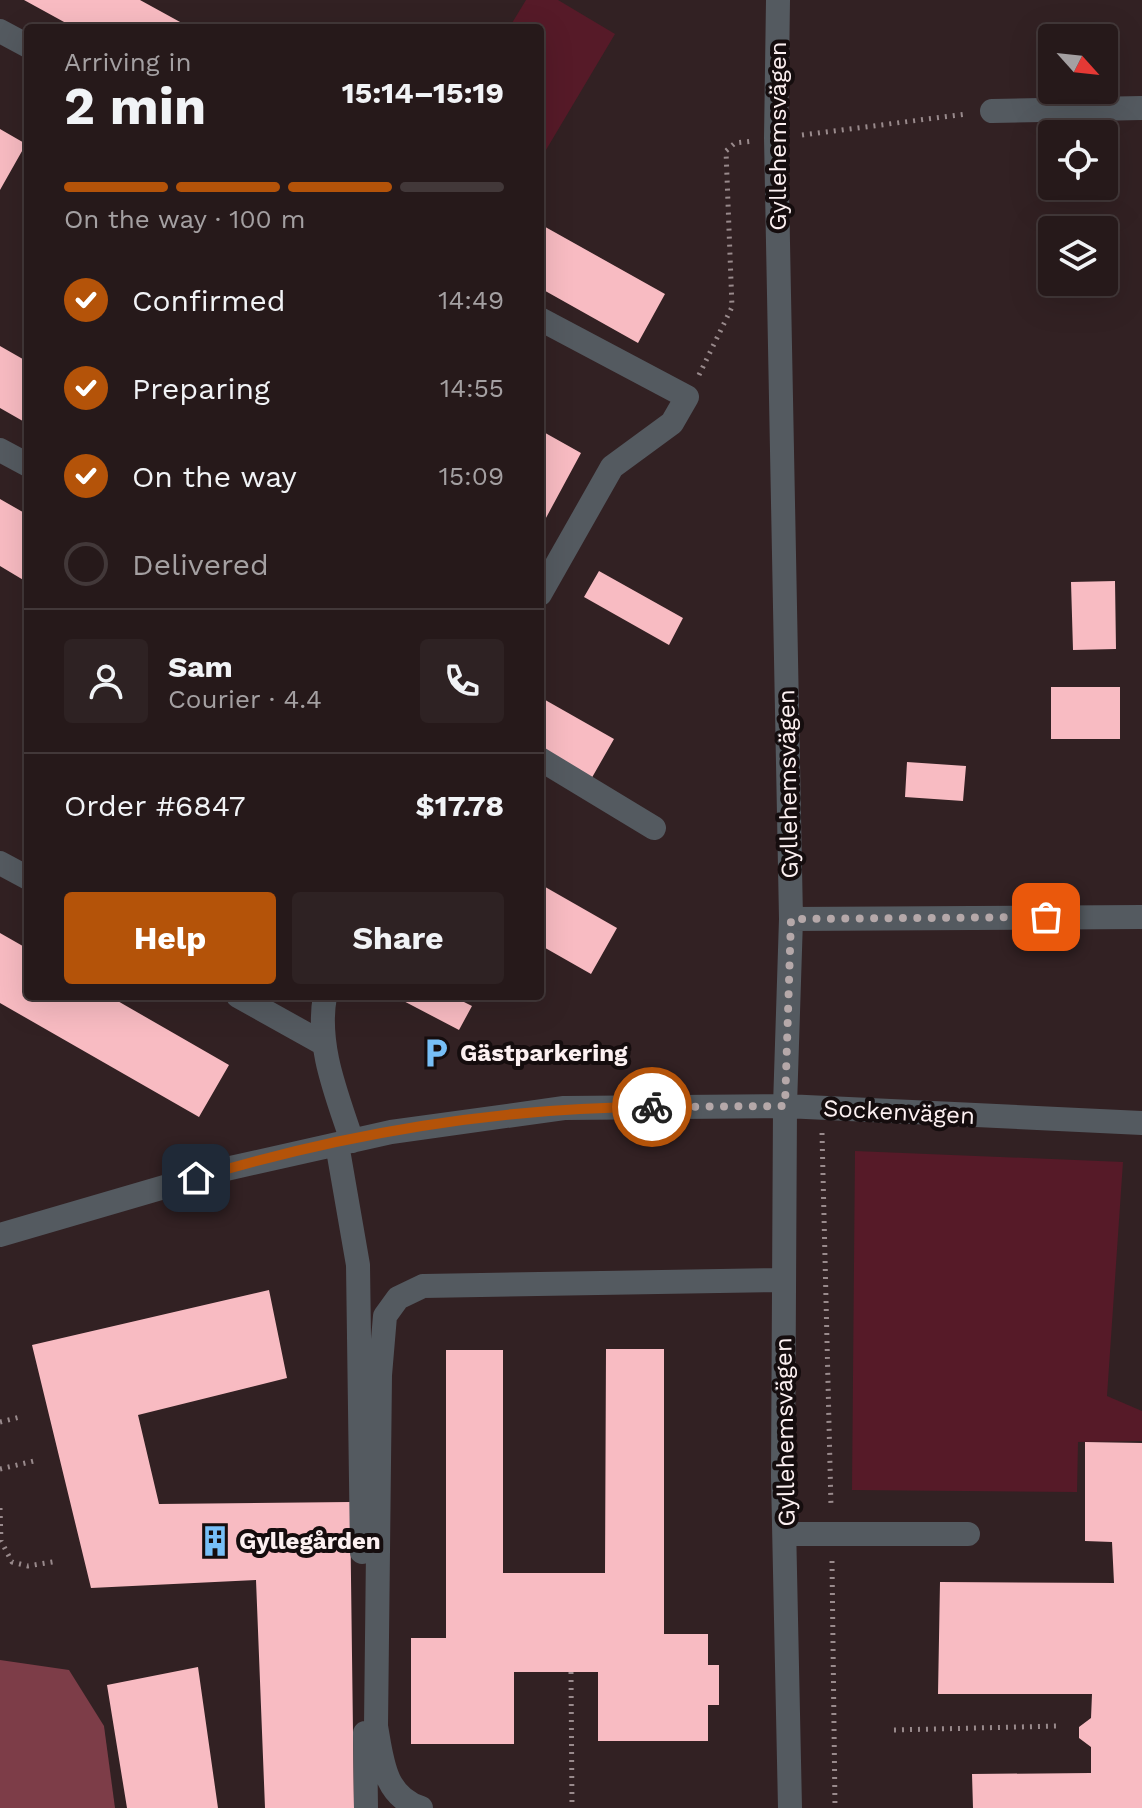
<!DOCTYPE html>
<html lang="en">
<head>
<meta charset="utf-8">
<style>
	body { margin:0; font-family:"Work Sans",sans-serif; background:#2e2223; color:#f1f3f6; height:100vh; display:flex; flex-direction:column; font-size:30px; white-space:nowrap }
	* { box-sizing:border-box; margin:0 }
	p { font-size:26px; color:#a4a0a2 }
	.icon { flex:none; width:44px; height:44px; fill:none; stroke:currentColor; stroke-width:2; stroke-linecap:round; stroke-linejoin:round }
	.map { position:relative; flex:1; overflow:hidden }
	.details { position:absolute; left:24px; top:24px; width:520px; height:976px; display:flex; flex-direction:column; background:#26191a; border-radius:8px; box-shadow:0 8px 32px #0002,0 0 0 2px #423839 }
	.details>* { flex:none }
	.needle { width:52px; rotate:117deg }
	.buttons { position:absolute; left:1038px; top:24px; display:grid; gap:16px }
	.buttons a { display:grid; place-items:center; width:80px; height:80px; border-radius:8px; background:#26191a; box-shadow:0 8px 32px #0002,0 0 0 2px #423839; font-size:40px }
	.pin { position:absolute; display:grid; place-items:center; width:68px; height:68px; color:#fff; margin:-34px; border-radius:16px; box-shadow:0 4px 12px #0006 }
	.courier { position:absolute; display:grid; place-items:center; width:80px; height:80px; margin:-40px; border:6px solid #b45309; border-radius:50%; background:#fff; color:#222; box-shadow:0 2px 10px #0007 }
	.head em { font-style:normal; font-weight:700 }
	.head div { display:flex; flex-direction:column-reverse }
	.head { display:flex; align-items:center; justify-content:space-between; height:136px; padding:0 40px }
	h1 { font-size:52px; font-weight:700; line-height:60px }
	.bar { display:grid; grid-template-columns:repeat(4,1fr); gap:12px 8px; align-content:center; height:96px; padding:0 40px }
	.bar i { height:10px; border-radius:6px; background:#423839 }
	.bar .selected { background:#b45309 }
	.bar p { grid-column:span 4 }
	.line { display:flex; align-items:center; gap:20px; padding:0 40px; border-top:2px solid #423839 }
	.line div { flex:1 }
	.round { display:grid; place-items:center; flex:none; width:84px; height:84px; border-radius:8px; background:#2e2223 }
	ol { padding:0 40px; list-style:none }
	li { display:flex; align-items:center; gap:24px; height:88px }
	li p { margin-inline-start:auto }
	li .icon { padding:8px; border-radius:50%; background:#b45309; color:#fff; stroke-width:4 }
	li:last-child { color:#a4a0a2 }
	li i { width:44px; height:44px; border:4px solid #423839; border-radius:50% }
	.action { display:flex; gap:16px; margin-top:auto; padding:16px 40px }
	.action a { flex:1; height:92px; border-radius:8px; background:#b45309; color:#fff; font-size:32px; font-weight:700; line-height:92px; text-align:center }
	.action a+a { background:#2e2223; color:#f1f3f6 }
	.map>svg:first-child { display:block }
</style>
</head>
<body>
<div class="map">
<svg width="1142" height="1808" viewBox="0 0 1142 1808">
	<rect width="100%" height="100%" fill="#322123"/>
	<path fill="#561a28" d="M526,0H558L615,34L540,160V28H509Z
		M855,1151L1123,1162L1107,1396L1142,1411V1441L1078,1442L1077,1492L852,1490Z"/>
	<path fill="#7d3d48" d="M0,1660L69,1670L104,1726L115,1808H0Z"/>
	<path fill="#f8bbc2" d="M24,0H140L191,28H75Z
		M0,129L26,144L0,190Z
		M540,224L665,294L638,343L540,288Z
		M0,346L28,362V424L0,408Z
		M540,430L581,453L540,529Z
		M0,499L28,515L25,581L0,566Z
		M599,571L683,618L669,645L584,597Z
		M1115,581L1116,649L1073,650L1071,582Z
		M1051,687H1120V739H1051Z
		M540,697L614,739L590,781L540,753Z
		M907,762L966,766L963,801L905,797Z
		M540,884L617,928L591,974L540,945Z
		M0,933L28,949V996H109L229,1065L199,1117L0,1003Z
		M394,996H452L472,1006L459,1030Z
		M269,1290L287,1378L138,1415L159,1504L350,1502L354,1808H265L256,1580L91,1588L32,1345Z
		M606,1349H664V1634H708V1665H719V1705H708V1741H598V1672H514V1744H411V1638H446V1350H503V1573H605Z
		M1085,1442L1142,1443V1808H973L972,1774L1091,1773V1747L1079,1738V1727L1091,1718L1092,1694H938L940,1582L1114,1583L1112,1542L1085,1541Z
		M198,1667L218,1808H127L107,1685Z"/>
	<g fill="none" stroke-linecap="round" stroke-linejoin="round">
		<path stroke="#998a8c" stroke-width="5" stroke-dasharray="2 6" stroke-linecap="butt" d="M802,135L967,114
			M699,375L732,307L726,151L735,143L753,141
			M822,1133L831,1507
			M0,1422L20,1417
			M0,1469L34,1461
			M0,1508L1,1541L12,1562L28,1566L58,1561
			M832,1561L835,1808
			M571,1672L572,1808
			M894,1730L1058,1726"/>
		<path stroke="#545a60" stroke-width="24" d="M778,0L776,138L791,919L785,1106L783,1477L790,1808
			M0,31L28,46
			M992,111L1142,108
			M540,319L687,397L672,423L612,467L540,594
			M0,450L28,465
			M540,759L654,828
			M0,863L28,878
			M791,919L1142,917
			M238,996L324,1044
			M325,996C316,1046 337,1095 352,1141
			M337,1144L358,1265L362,1552
			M0,1235L226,1169L391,1132L564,1108L785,1106L1142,1123
			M786,1534H968
			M365,1733L366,1808
			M421,1808C384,1796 382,1760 376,1726L380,1375L385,1316L398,1298L423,1286L784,1280"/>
	</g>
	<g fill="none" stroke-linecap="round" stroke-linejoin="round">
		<path stroke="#b5a8a9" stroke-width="8" stroke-dasharray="0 14.4" d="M652,1107L785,1106L791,919L1046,917"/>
		<path stroke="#b45309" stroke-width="10" d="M196,1178C342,1134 500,1107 652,1107"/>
	</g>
	<defs>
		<symbol id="parking-bare" viewBox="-9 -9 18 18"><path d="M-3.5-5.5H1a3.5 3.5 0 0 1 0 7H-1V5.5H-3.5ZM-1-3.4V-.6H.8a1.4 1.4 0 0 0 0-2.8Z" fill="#77bff7" stroke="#150d0e" stroke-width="2.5" paint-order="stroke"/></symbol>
		<symbol id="building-bare" viewBox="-9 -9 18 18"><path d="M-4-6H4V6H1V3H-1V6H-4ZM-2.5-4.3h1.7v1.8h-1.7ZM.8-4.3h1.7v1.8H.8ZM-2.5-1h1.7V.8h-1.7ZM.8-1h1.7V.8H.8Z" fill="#77bff7" stroke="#150d0e" stroke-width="2.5" paint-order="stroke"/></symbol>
	</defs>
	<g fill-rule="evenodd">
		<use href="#parking-bare" x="414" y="1031" width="44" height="44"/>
		<use href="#building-bare" x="193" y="1519" width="44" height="44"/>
	</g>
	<g text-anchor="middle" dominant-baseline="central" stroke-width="8" stroke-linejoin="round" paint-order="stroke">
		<g font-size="24" fill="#fcf0f1" stroke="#150d0e">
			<text transform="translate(778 136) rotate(-90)">Gyllehemsvägen</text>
			<text transform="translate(788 784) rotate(-91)">Gyllehemsvägen</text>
			<text transform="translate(899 1112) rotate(3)">Sockenvägen</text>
			<text transform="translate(785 1432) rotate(-91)">Gyllehemsvägen</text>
		</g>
		<g font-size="24" font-weight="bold" fill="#fcf0f1" stroke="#150d0e" text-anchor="start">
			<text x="460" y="1053">Gästparkering</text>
			<text x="239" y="1541">Gyllegården</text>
		</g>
	</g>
</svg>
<div class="buttons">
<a><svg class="needle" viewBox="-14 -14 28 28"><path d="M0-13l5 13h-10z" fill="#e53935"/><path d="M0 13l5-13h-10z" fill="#a4a0a2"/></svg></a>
<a><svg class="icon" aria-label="locate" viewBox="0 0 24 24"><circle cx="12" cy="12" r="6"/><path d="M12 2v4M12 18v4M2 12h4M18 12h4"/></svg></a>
<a><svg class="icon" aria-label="layers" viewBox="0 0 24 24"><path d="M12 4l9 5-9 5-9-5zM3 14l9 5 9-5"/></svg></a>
</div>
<div class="pin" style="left:1046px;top:917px;background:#ea580c"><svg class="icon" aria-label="bag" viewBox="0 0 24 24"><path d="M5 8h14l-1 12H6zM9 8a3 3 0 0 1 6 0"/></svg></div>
<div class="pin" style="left:196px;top:1178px;background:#1f2937"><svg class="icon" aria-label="home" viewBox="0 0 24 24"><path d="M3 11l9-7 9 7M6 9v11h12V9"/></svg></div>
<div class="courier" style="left:652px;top:1107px"><svg class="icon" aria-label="bike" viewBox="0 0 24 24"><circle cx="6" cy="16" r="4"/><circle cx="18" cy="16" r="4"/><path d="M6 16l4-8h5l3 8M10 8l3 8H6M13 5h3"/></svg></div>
<section class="details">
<div class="head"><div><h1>2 min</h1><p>Arriving in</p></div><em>15:14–15:19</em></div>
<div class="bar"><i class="selected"></i><i class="selected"></i><i class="selected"></i><i></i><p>On the way · 100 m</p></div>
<ol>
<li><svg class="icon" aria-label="check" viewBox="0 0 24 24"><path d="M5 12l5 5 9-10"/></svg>Confirmed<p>14:49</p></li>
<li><svg class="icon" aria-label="check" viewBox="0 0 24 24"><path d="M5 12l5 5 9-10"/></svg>Preparing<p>14:55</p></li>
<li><svg class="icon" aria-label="check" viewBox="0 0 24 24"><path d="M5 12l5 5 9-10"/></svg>On the way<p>15:09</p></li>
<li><i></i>Delivered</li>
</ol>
<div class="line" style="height:144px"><a class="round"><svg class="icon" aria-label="person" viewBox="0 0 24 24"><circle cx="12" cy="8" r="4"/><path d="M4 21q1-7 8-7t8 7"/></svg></a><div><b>Sam</b><p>Courier · 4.4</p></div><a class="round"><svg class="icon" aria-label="phone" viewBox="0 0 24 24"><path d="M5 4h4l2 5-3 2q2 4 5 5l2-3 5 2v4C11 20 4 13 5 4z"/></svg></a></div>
<div class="line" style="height:104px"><div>Order #6847</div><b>$17.78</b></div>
<div class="action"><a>Help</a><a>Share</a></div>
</section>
</div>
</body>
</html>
